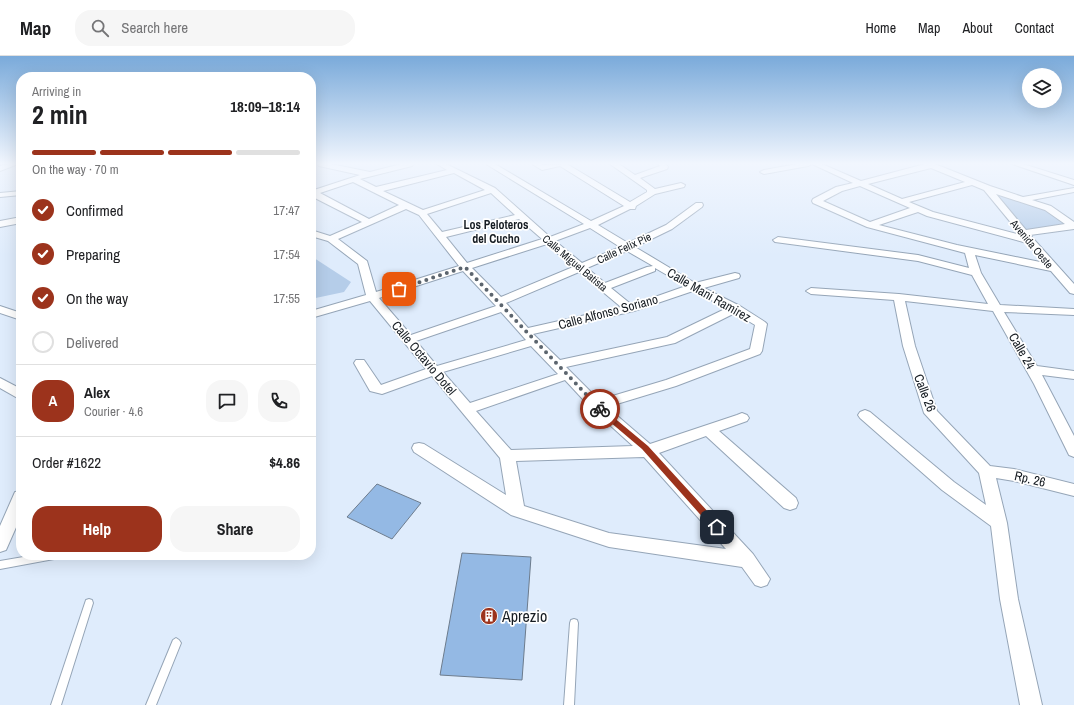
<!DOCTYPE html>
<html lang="en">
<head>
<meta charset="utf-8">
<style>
	body { margin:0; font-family:"Archivo Narrow",sans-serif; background:#f6f6f6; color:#202124; height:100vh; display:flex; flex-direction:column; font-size:15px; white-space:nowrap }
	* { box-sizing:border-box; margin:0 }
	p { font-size:13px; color:#757577 }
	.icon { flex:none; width:22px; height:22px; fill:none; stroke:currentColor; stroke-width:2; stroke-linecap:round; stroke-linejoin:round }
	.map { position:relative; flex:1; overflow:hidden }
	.side { position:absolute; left:16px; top:16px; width:300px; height:488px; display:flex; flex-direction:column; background:#fff; border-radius:16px; box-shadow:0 4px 16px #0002 }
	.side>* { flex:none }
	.controls { position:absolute; left:1022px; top:12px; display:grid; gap:8px }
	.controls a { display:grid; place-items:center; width:40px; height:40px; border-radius:50%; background:#fff; box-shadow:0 4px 16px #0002; font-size:20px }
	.pin { position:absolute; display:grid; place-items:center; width:34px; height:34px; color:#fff; margin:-17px; border-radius:8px; box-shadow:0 2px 6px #0006 }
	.courier { position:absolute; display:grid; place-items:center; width:40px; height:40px; margin:-20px; border:3px solid #9c331c; border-radius:50%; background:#fff; color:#222; box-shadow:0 1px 5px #0007 }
	.summary em { font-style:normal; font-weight:700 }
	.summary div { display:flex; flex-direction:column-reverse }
	.summary { display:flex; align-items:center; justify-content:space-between; height:68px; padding:0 16px }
	h1 { font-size:26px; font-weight:700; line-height:30px }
	.bar { display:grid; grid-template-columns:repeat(4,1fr); gap:6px 4px; align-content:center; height:48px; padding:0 16px }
	.bar i { height:5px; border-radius:3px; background:#e0e0e0 }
	.bar .current { background:#9c331c }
	.bar p { grid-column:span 4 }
	.line { display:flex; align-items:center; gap:10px; padding:0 16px; border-top:1px solid #e0e0e0 }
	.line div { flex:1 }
	.round { display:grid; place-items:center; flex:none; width:42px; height:42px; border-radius:16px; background:#f6f6f6 }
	ol { padding:0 16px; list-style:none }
	li { display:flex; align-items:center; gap:12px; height:44px }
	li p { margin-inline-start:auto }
	li .icon { padding:4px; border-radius:50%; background:#9c331c; color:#fff; stroke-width:4 }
	li:last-child { color:#757577 }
	li i { width:22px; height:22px; border:2px solid #e0e0e0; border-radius:50% }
	.button { display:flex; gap:8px; margin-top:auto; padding:8px 16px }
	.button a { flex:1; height:46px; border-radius:16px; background:#9c331c; color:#fff; font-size:16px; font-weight:700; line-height:46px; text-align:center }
	.button a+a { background:#f6f6f6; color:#202124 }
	header { display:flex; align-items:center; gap:24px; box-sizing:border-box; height:56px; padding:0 20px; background:#fff; border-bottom:1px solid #e0e0e0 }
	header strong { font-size:19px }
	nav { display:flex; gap:22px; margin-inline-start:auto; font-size:14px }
	.search { width:280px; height:36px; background:#f6f6f6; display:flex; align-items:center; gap:10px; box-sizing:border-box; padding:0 14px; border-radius:16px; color:#757577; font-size:15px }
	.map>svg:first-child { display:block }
</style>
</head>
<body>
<header>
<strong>Map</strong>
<div class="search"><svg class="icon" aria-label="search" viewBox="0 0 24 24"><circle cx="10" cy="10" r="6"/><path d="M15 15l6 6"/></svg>Search here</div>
<nav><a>Home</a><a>Map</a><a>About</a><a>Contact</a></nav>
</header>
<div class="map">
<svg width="1074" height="649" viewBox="0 0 1074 649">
	<rect width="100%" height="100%" fill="#dfecfc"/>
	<path fill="#b5cde9" d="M995,137L1045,152L1065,168L1026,174Z
		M311,200L351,226L344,236L311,243Z"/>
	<path fill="#94b9e4" stroke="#6d7c8d" d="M377,428L421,447L392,483L347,461Z
		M462,497L531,501L522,624L440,619Z"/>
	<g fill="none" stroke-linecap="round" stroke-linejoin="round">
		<defs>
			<path id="service" d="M35,499H58L57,502L54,503L0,513V505Z
				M89,543L92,544L93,547L61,649H51L86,544Z
				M574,563L577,564L578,567L574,649H564L570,567L571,564Z
				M176,582L179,584L181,587L156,649H146L173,584Z"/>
			<path id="minor" d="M8,108H18L0,115V110Z
				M318,108H331L370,116L401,108H413L412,110L360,123L376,131L447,114L437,108H446L495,132L550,181L584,168L486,108H495L591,165L624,150L560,110L542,114L532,108H541L543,109L567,108L630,146L647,136V134L610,108H619L635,119L660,110L658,108H666L668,111L667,113L640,122L655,133L681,127L685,129L684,131L655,138L636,150L635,153H630L598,169L628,187L666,169L696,147H702L703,149L702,151L672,173L635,191L695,227L735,217L739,218L740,220L739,222L704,232L740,250L765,266L767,268L762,295L760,298L676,330L607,351L650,388L737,359L742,357L747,359L749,362L747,365L719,375L796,442L798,447L796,452L790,454L784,452L706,380L659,397L753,498L770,523L767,529L761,531L755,529L742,511L609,491L511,459L414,396L412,392L414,388L419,387L424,388L506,439L500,402L432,320L382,338L370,335L354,307L356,304H364L381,329L426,313L370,245L311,262V255L366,239L358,208L328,185L311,180V174L330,180L362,166L311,140V135L360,119L319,110ZM454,117L485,134L423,154L383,135ZM353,126L399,149L369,163L320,137ZM491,137L515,159L442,176L427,158ZM406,153L419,159L459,210L376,236L367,205L338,183ZM519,163L542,183L467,207L446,181ZM590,172L620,191L582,207L555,185ZM547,188L573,211L501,241L472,212ZM627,195L653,210L647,211L605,227L587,212ZM655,212L686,230L632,249L611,232L655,215ZM463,215L496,250L411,279L379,242ZM579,216L621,251L528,272L506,247ZM693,235L727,252L667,281L560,304L533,278L634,255ZM501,256L526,284L437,310L416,285ZM735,257L755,269L750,293L666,324L599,344L566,311L675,287ZM531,290L558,318L470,347L443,316ZM565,324L591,352L633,390L511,394L476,355ZM644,401L726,493L609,477L524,450L516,405Z
				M797,108H812L808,110L764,118L760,116L764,114Z
				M812,108H822L861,125L925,108H935L990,130L1023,141L1074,132V136L1032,144L1051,150L1074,166V173L1030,179L1074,228V238L1070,237L1051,215L975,199L981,217L1000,249L1074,253V259L1004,256L1037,310L1074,315V323L1042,319L1074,380V401L1069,399L1034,328L993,255L905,245L915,290L937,355L990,410L1014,413L1074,428V440L1014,425L996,422L1007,467L1018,543L1042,649H1020L1000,543L991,470L942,434L860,362L858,359L860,356L865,354L870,356L954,426L986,449L979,417L924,357L903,290L894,244L811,238L806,235L811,232L899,238L988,248L972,219L918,205L775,186L773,184L778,181L918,199L969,212L965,197L867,171L813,147L812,145L813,143L836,131L853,127ZM931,112L965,126L902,143L868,128ZM972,129L984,134L1021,179L933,156L909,146ZM860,130L910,152L870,166L823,145L842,135ZM996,138L1045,154L1065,168L1026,174ZM918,156L927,160L1027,187L1045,207L957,189L879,169Z
				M1012,108H1023L1074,124V129Z
				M21,135V139L0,141V137Z
				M21,161V167L0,171V165Z
				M0,250L21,257V264L0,257Z
				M0,322L21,333V344L0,332Z
				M21,435V460L6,494L0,496V470L15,436Z"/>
		</defs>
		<use href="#service" stroke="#95a5b7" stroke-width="2"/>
		<use href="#minor" stroke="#95a5b7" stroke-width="2"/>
		<use href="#service" fill="#fff" fill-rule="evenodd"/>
		<use href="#minor" fill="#fff" fill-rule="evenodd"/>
	</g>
	<linearGradient id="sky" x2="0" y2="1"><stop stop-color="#7aaada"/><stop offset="0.54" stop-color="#f1f6fe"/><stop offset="1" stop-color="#f1f6fe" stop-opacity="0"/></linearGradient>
	<rect width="1074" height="199" fill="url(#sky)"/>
	<path fill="#9c331c" d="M600,350L648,390L720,469L721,471L720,474H714L642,393L597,355V351Z"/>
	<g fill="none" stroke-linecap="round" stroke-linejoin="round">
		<path stroke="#5c656e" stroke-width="4" stroke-dasharray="0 7.2" d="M399,233L465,211L600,353"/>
	</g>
	<defs>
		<symbol id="building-disc" viewBox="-11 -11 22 22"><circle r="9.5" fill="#9c331c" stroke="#fff"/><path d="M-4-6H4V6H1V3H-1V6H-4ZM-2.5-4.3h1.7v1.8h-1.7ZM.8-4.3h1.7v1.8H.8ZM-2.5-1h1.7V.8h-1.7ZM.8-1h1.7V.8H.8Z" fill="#fff"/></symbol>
	</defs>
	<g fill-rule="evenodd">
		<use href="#building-disc" x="479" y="550" width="20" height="20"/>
	</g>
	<g text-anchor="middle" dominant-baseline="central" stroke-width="3.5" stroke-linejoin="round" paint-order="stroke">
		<g font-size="11" fill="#161c22" stroke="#fff">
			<text transform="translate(1032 188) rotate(50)">Avenida Oeste</text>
			<text transform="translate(624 192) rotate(-25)">Calle Felix Pie</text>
			<text transform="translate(575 207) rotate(40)">Calle Miguel Batista</text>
		</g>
		<g font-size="12" font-weight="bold" fill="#161c22" stroke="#fff">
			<text x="496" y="169">Los Peloteros<tspan x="496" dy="14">del Cucho</tspan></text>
		</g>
		<g font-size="13" fill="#161c22" stroke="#fff">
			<text transform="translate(709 239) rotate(30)">Calle Mani Ramirez</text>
			<text transform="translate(608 256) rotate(-15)">Calle Alfonso Soriano</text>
			<text transform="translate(1022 295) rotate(60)">Calle 24</text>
			<text transform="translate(424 302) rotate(50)">Calle Octavio Dotel</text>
			<text transform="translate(925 337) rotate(69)">Calle 26</text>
			<text transform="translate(1030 423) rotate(13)">Rp. 26</text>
		</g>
		<g font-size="16" fill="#161c22" stroke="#fff" text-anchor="start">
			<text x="502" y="560">Aprezio</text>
		</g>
	</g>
</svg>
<div class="controls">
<a><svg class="icon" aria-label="layers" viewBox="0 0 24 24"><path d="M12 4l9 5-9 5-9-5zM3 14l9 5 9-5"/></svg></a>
</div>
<div class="pin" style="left:399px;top:233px;background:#ea580c"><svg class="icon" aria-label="bag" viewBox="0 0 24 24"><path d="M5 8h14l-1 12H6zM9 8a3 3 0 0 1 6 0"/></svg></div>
<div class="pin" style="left:717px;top:471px;background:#1f2937"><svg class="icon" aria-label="home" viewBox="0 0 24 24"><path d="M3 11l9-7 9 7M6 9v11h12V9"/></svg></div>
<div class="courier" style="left:600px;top:353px"><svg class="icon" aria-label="bike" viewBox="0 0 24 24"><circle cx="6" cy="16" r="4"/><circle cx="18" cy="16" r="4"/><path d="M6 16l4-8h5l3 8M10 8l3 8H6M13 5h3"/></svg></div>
<section class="side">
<div class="summary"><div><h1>2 min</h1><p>Arriving in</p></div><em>18:09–18:14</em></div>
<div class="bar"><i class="current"></i><i class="current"></i><i class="current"></i><i></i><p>On the way · 70 m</p></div>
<ol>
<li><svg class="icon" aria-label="check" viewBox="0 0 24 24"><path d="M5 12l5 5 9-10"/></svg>Confirmed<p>17:47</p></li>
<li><svg class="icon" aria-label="check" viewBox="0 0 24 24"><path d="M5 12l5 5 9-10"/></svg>Preparing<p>17:54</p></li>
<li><svg class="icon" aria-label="check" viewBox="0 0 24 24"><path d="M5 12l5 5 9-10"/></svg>On the way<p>17:55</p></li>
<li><i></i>Delivered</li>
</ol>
<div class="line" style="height:72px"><b class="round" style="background:#9c331c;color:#fff">A</b><div><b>Alex</b><p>Courier · 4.6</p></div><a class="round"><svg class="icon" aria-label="chat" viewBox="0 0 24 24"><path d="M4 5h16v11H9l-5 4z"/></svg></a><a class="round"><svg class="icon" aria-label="phone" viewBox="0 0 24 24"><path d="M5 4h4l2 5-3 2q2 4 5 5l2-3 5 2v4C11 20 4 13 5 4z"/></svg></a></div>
<div class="line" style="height:52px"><div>Order #1622</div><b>$4.86</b></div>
<div class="button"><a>Help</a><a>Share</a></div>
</section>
</div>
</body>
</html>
